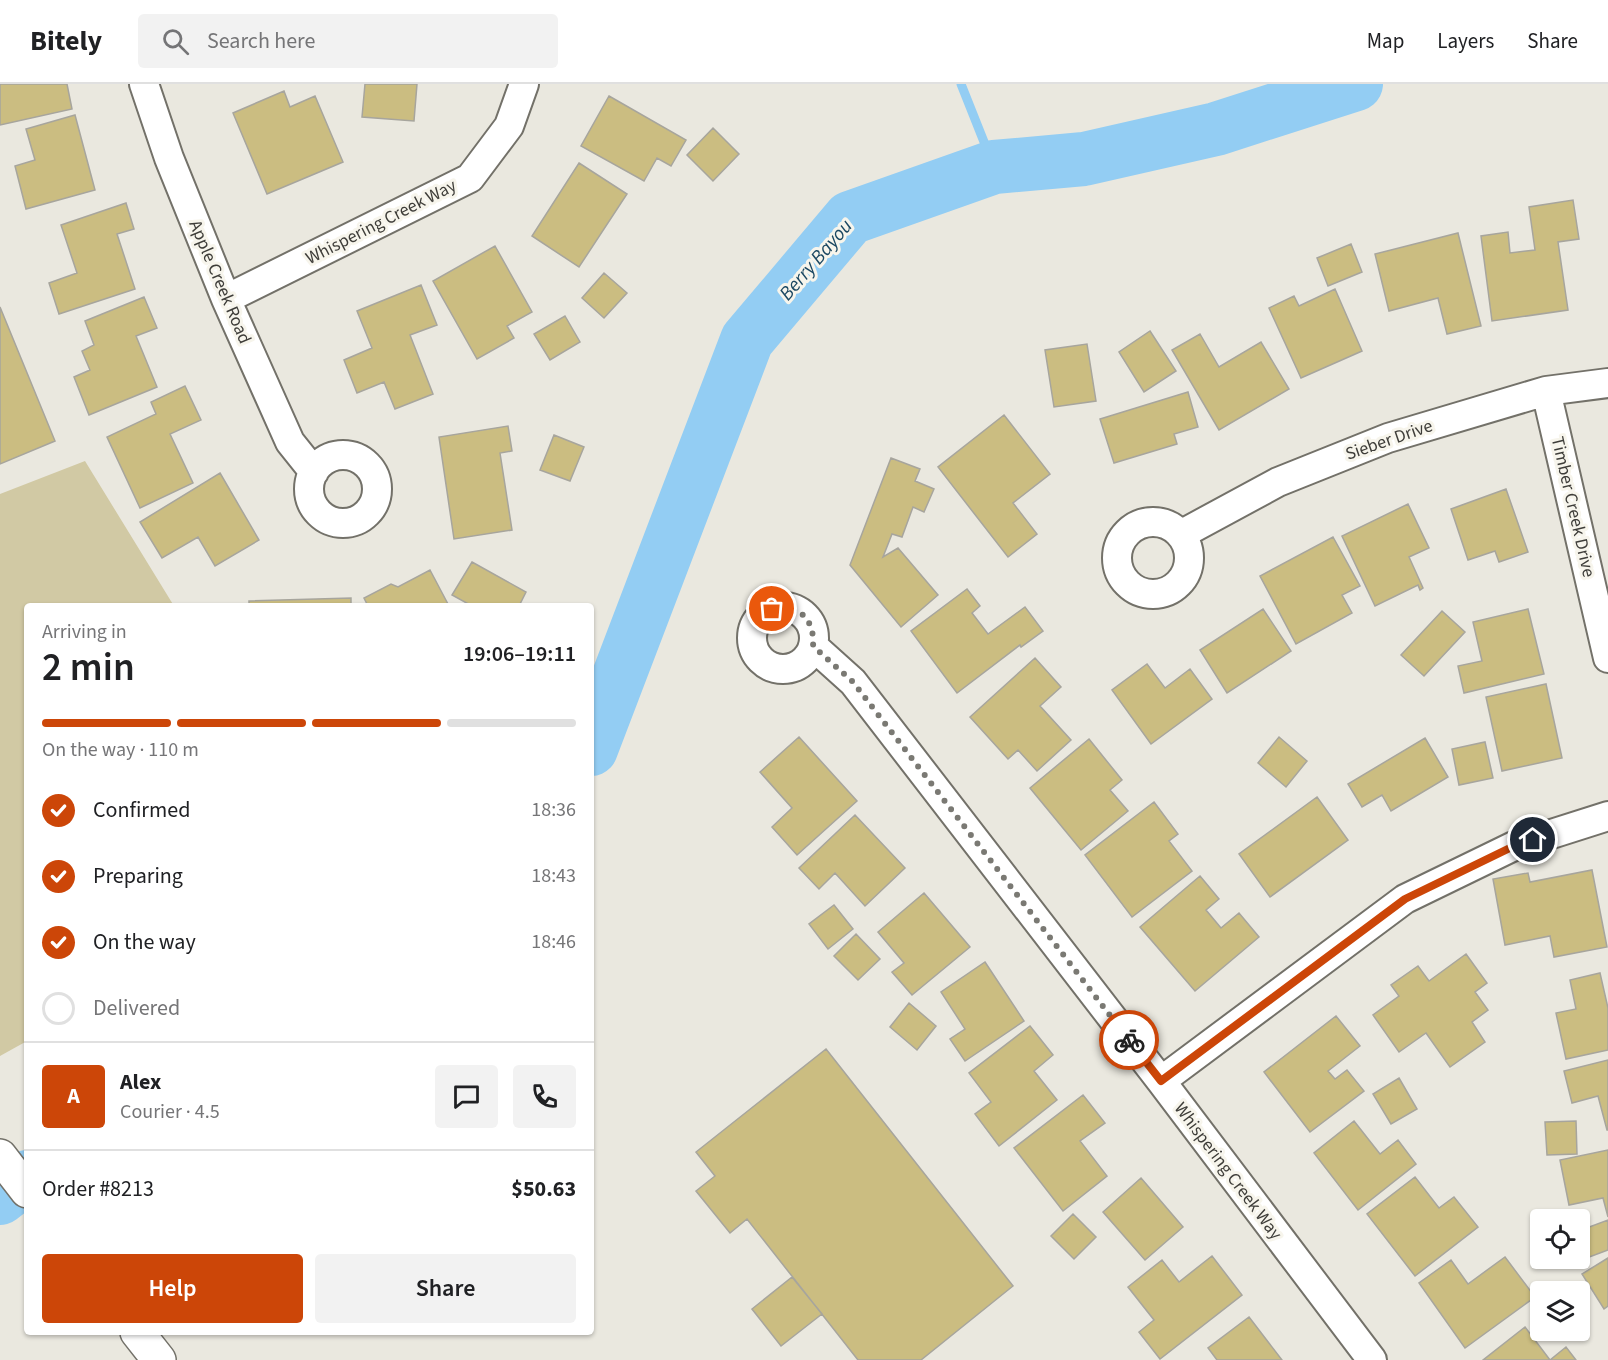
<!DOCTYPE html>
<html lang="en">
<head>
<meta charset="utf-8">
<style>
	body { margin:0; font-family:"Source Sans 3",sans-serif; background:#f2f2f2; color:#202124; height:100vh; display:flex; flex-direction:column; font-size:22px; white-space:nowrap }
	* { box-sizing:border-box; margin:0 }
	p { font-size:20px; color:#757577 }
	.icon { flex:none; width:33px; height:33px; fill:none; stroke:currentColor; stroke-width:2; stroke-linecap:round; stroke-linejoin:round }
	.map { position:relative; flex:1; overflow:hidden }
	.drawer { position:absolute; left:24px; top:519px; width:570px; height:732px; display:flex; flex-direction:column; background:#fff; border-radius:6px; box-shadow:0 2px 4px #0004 }
	.drawer>* { flex:none }
	.fabs { position:absolute; left:1530px; top:1125px; display:grid; gap:12px }
	.fabs a { display:grid; place-items:center; width:60px; height:60px; border-radius:6px; background:#fff; box-shadow:0 2px 4px #0004; font-size:30px }
	.pin { position:absolute; display:grid; place-items:center; width:51px; height:51px; color:#fff; margin:-26px; border:3px solid #fff; border-radius:50%; box-shadow:0 2px 6px #0007 }
	.courier { position:absolute; display:grid; place-items:center; width:60px; height:60px; margin:-30px; border:4px solid #cc4608; border-radius:50%; background:#fff; color:#222; box-shadow:0 2px 8px #0007 }
	.summary em { font-style:normal; font-weight:600 }
	.summary div { display:flex; flex-direction:column-reverse }
	.summary { display:flex; align-items:center; justify-content:space-between; height:102px; padding:0 18px }
	h1 { font-size:39px; font-weight:600; line-height:45px }
	.bar { display:grid; grid-template-columns:repeat(4,1fr); gap:9px 6px; align-content:center; height:72px; padding:0 18px }
	.bar i { height:8px; border-radius:4px; background:#e0e0e0 }
	.bar .selected { background:#cc4608 }
	.bar p { grid-column:span 4 }
	.line { display:flex; align-items:center; gap:15px; padding:0 18px; border-top:2px solid #e0e0e0 }
	.line div { flex:1 }
	.round { display:grid; place-items:center; flex:none; width:63px; height:63px; border-radius:6px; background:#f2f2f2 }
	ol { padding:0 18px; list-style:none }
	li { display:flex; align-items:center; gap:18px; height:66px }
	li p { margin-inline-start:auto }
	li .icon { padding:6px; border-radius:50%; background:#cc4608; color:#fff; stroke-width:4 }
	li:last-child { color:#757577 }
	li i { width:33px; height:33px; border:3px solid #e0e0e0; border-radius:50% }
	.action { display:flex; gap:12px; margin-top:auto; padding:12px 18px }
	.action a { flex:1; height:69px; border-radius:6px; background:#cc4608; color:#fff; font-size:24px; font-weight:600; line-height:69px; text-align:center }
	.action a+a { background:#f2f2f2; color:#202124 }
	header { display:flex; align-items:center; gap:36px; box-sizing:border-box; height:84px; padding:0 30px; background:#fff; border-bottom:2px solid #e0e0e0 }
	header strong { font-size:28px }
	nav { display:flex; gap:33px; margin-inline-start:auto; font-size:21px }
	.search { width:420px; height:54px; background:#f2f2f2; display:flex; align-items:center; gap:15px; box-sizing:border-box; padding:0 21px; border-radius:6px; color:#757577; font-size:22px }
	.map>svg:first-child { display:block }
</style>
</head>
<body>
<header>
<strong>Bitely</strong>
<div class="search"><svg class="icon" aria-label="search" viewBox="0 0 24 24"><circle cx="10" cy="10" r="6"/><path d="M15 15l6 6"/></svg>Search here</div>
<nav><a>Map</a><a>Layers</a><a>Share</a></nav>
</header>
<div class="map">
<svg width="1608" height="1276" viewBox="0 0 1608 1276">
	<rect width="100%" height="100%" fill="#eae8df"/>
	<path fill="#d1c9a4" d="M85,377L174,522H27V957L0,972V410Z"/>
	<g fill="none" stroke-linecap="round" stroke-linejoin="round">
		<path stroke="#93cdf3" stroke-width="9" d="M961,0L994,83"/>
		<path stroke="#93cdf3" stroke-width="54" d="M591,665L747,256L850,134L994,83L1084,75L1216,45L1356,0
			M0,1114L27,1093"/>
	</g>
	<path fill="#cbbd81" stroke="#a7a59d" stroke-width="1.5" d="M0,0H67L72,25L0,41Z
		M365,0H417L414,37L362,33Z
		M284,7L290,23L315,12L343,78L267,110L233,29Z
		M609,12L686,56L671,82L657,74L644,97L581,62Z
		M75,31L95,106L26,125L15,82L35,76L26,45Z
		M713,44L739,70L713,97L687,71Z
		M579,79L627,110L579,183L532,152Z
		M1573,116L1579,155L1558,158L1568,226L1492,237L1481,152L1508,148L1510,169L1535,166L1529,123Z
		M126,119L134,145L117,150L135,205L59,230L49,199L77,189L61,141Z
		M1458,149L1481,242L1447,250L1438,214L1389,227L1375,170Z
		M1351,160L1362,188L1328,202L1317,174Z
		M495,162L532,228L507,242L514,254L477,275L433,197Z
		M604,189L627,209L604,234L582,214Z
		M421,201L437,241L410,251L433,310L395,325L384,298L357,309L344,276L372,264L357,227Z
		M1335,205L1362,267L1301,294L1269,224L1294,212L1299,222Z
		M144,213L157,244L136,252L157,303L89,331L74,293L90,286L82,267L94,261L85,237Z
		M0,223L55,357L0,380Z
		M565,232L580,258L550,276L534,250Z
		M1150,247L1176,287L1144,308L1119,268Z
		M1200,250L1219,283L1261,258L1289,305L1219,346L1172,266Z
		M1087,260L1096,317L1054,323L1045,266Z
		M185,302L201,336L170,350L193,399L140,424L107,353L156,330L151,318Z
		M1188,308L1198,343L1174,350L1177,360L1114,379L1100,335Z
		M1004,331L1050,390L1013,419L1037,450L1008,473L938,383Z
		M508,342L512,367L500,369L512,446L454,455L439,353Z
		M554,351L584,363L570,397L540,386Z
		M891,374L920,385L915,397L934,405L924,428L913,423L902,453L892,450L883,473L898,464L938,511L901,543L850,481Z
		M220,389L259,456L215,482L198,453L162,474L140,438Z
		M1506,405L1528,468L1499,478L1495,467L1468,476L1451,425Z
		M1408,420L1429,464L1409,473L1423,504L1420,506L1418,501L1375,522L1342,452Z
		M1333,453L1360,502L1342,511L1352,529L1296,560L1260,492Z
		M472,478L526,508L519,522H472L452,511Z
		M430,486L449,522H368L364,514L391,500L398,503Z
		M967,505L980,522L972,529L988,550L1025,523L1043,547L1021,563L1020,561L957,609L911,547Z
		M351,514V522H249V517Z
		M1263,525L1291,567L1227,609L1200,566Z
		M1528,525L1544,590L1464,609L1458,582L1482,577L1473,538Z
		M1442,527L1465,548L1424,592L1401,571Z
		M1035,574L1061,603L1040,622L1071,656L1037,687L1018,666L1008,675L970,633Z
		M1147,580L1165,604L1190,585L1212,615L1151,660L1112,606Z
		M1546,600L1562,674L1502,687L1486,613Z
		M799,653L857,717L797,771L772,743L792,724L760,688Z
		M1279,653L1307,677L1286,703L1258,679Z
		M1425,654L1448,693L1391,727L1382,711L1362,723L1348,700Z
		M1089,655L1122,696L1110,706L1128,727L1081,766L1030,704Z
		M1485,658L1493,694L1459,701L1452,665Z
		M1317,713L1348,756L1270,813L1239,770Z
		M1154,718L1178,750L1169,757L1192,787L1132,833L1085,771Z
		M855,731L905,784L865,822L835,789L819,805L799,784Z
		M1592,786L1607,863L1554,873L1550,852L1505,861L1493,795L1528,789L1530,798Z
		M1200,792L1219,815L1206,826L1221,844L1239,829L1259,853L1195,907L1140,843Z
		M924,809L970,863L912,911L892,888L904,879L878,848Z
		M834,821L853,845L828,865L809,840Z
		M856,850L880,875L858,896L834,872Z
		M1466,870L1487,899L1475,908L1488,926L1472,938L1485,958L1450,983L1426,949L1399,968L1373,931L1399,912L1391,901L1418,882L1429,897Z
		M985,878L1024,937L965,977L950,955L965,945L941,908Z
		M1600,889L1608,924V966L1566,975L1556,929L1576,925L1570,896Z
		M909,919L936,942L917,966L890,943Z
		M1336,932L1360,962L1328,987L1335,995L1347,986L1364,1007L1310,1048L1264,988Z
		M1030,942L1053,971L1034,987L1057,1016L999,1062L975,1030L991,1018L969,989Z
		M826,965L1013,1202L921,1276H858L747,1135L730,1149L696,1107L715,1092L696,1068Z
		M1608,976V1046H1607L1598,1012L1572,1019L1564,987Z
		M1399,994L1417,1025L1391,1040L1373,1010Z
		M1083,1011L1105,1039L1080,1057L1107,1092L1063,1127L1014,1064Z
		M1354,1037L1380,1070L1398,1056L1416,1080L1358,1126L1314,1069Z
		M1576,1037L1577,1070L1547,1071L1545,1038Z
		M1608,1066V1133L1603,1114L1569,1121L1560,1076Z
		M1415,1093L1439,1124L1454,1113L1478,1143L1415,1192L1367,1130Z
		M1141,1094L1183,1143L1145,1176L1103,1128Z
		M1073,1130L1096,1153L1074,1175L1051,1152Z
		M1579,1133L1584,1145L1608,1136V1166L1560,1184L1556,1174H1580V1136H1573Z
		M1212,1172L1242,1211L1160,1275L1139,1248L1154,1236L1128,1203L1162,1176L1179,1198Z
		M1505,1173L1535,1213L1465,1264L1419,1199L1451,1176L1468,1200Z
		M1608,1174V1222L1604,1225L1582,1190Z
		M792,1193L822,1230L781,1262L752,1225Z
		M1249,1233L1282,1276H1217L1208,1264Z
		M1525,1243L1550,1276L1566,1263L1576,1276H1483Z"/>
	<g fill="none" stroke-linecap="round" stroke-linejoin="round">
		<defs>
			<path id="street" d="M144,0L169,74L226,215L290,358L314,388
				M226,215L470,94L509,42L524,0
				M1546,307L1608,574
				M309 405a34 34 0 1 1 68 0a34 34 0 1 1-68 0Z
				M1117 474a36 36 0 1 1 72 0a36 36 0 1 1-72 0Z
				M1182,450L1278,398L1388,354L1546,307L1608,299
				M752 554a31 31 0 1 1 62 0a31 31 0 1 1-62 0Z
				M813,562L853,598L1161,997L1372,1276
				M1161,997L1405,815L1514,762L1608,732"/>
			<path id="secondary" d="M0,1072L27,1107
				M137,1248L159,1276"/>
		</defs>
		<use href="#street" stroke="#737169" stroke-width="32"/>
		<use href="#secondary" stroke="#737169" stroke-width="36"/>
		<use href="#street" stroke="#fff" stroke-width="28"/>
		<use href="#secondary" stroke="#fff" stroke-width="33"/>
	</g>
	<g fill="none" stroke-linecap="round" stroke-linejoin="round">
		<path stroke="#7a7973" stroke-width="6" stroke-dasharray="0 10.8" d="M772,525C798,519 815,535 813,562L853,598L1129,956"/>
		<path stroke="#cc4608" stroke-width="8" d="M1129,956L1161,997L1405,815L1514,762L1533,756"/>
	</g>
	<g text-anchor="middle" dominant-baseline="central" stroke-width="6" stroke-linejoin="round" paint-order="stroke">
		<g font-size="18" fill="#3e3d39" stroke="#f7f5ec">
			<text transform="translate(381 138) rotate(-27)">Whispering Creek Way</text>
			<text transform="translate(220 198) rotate(67)">Apple Creek Road</text>
			<text transform="translate(1389 356) rotate(-19)">Sieber Drive</text>
			<text transform="translate(1573 423) rotate(77)">Timber Creek Drive</text>
			<text transform="translate(1228 1087) rotate(53)">Whispering Creek Way</text>
		</g>
		<g font-size="20" font-style="italic" fill="#1b4862" stroke="#f7f5ec">
			<text transform="translate(816 176) rotate(-49)">Berry Bayou</text>
		</g>
	</g>
</svg>
<div class="fabs">
<a><svg class="icon" aria-label="locate" viewBox="0 0 24 24"><circle cx="12" cy="12" r="6"/><path d="M12 2v4M12 18v4M2 12h4M18 12h4"/></svg></a>
<a><svg class="icon" aria-label="layers" viewBox="0 0 24 24"><path d="M12 4l9 5-9 5-9-5zM3 14l9 5 9-5"/></svg></a>
</div>
<div class="pin" style="left:772px;top:525px;background:#ea580c"><svg class="icon" aria-label="bag" viewBox="0 0 24 24"><path d="M5 8h14l-1 12H6zM9 8a3 3 0 0 1 6 0"/></svg></div>
<div class="pin" style="left:1533px;top:756px;background:#1f2937"><svg class="icon" aria-label="home" viewBox="0 0 24 24"><path d="M3 11l9-7 9 7M6 9v11h12V9"/></svg></div>
<div class="courier" style="left:1129px;top:956px"><svg class="icon" aria-label="bike" viewBox="0 0 24 24"><circle cx="6" cy="16" r="4"/><circle cx="18" cy="16" r="4"/><path d="M6 16l4-8h5l3 8M10 8l3 8H6M13 5h3"/></svg></div>
<section class="drawer">
<div class="summary"><div><h1>2 min</h1><p>Arriving in</p></div><em>19:06–19:11</em></div>
<div class="bar"><i class="selected"></i><i class="selected"></i><i class="selected"></i><i></i><p>On the way · 110 m</p></div>
<ol>
<li><svg class="icon" aria-label="check" viewBox="0 0 24 24"><path d="M5 12l5 5 9-10"/></svg>Confirmed<p>18:36</p></li>
<li><svg class="icon" aria-label="check" viewBox="0 0 24 24"><path d="M5 12l5 5 9-10"/></svg>Preparing<p>18:43</p></li>
<li><svg class="icon" aria-label="check" viewBox="0 0 24 24"><path d="M5 12l5 5 9-10"/></svg>On the way<p>18:46</p></li>
<li><i></i>Delivered</li>
</ol>
<div class="line" style="height:108px"><b class="round" style="background:#cc4608;color:#fff">A</b><div><b>Alex</b><p>Courier · 4.5</p></div><a class="round"><svg class="icon" aria-label="chat" viewBox="0 0 24 24"><path d="M4 5h16v11H9l-5 4z"/></svg></a><a class="round"><svg class="icon" aria-label="phone" viewBox="0 0 24 24"><path d="M5 4h4l2 5-3 2q2 4 5 5l2-3 5 2v4C11 20 4 13 5 4z"/></svg></a></div>
<div class="line" style="height:78px"><div>Order #8213</div><b>$50.63</b></div>
<div class="action"><a>Help</a><a>Share</a></div>
</section>
</div>
</body>
</html>
